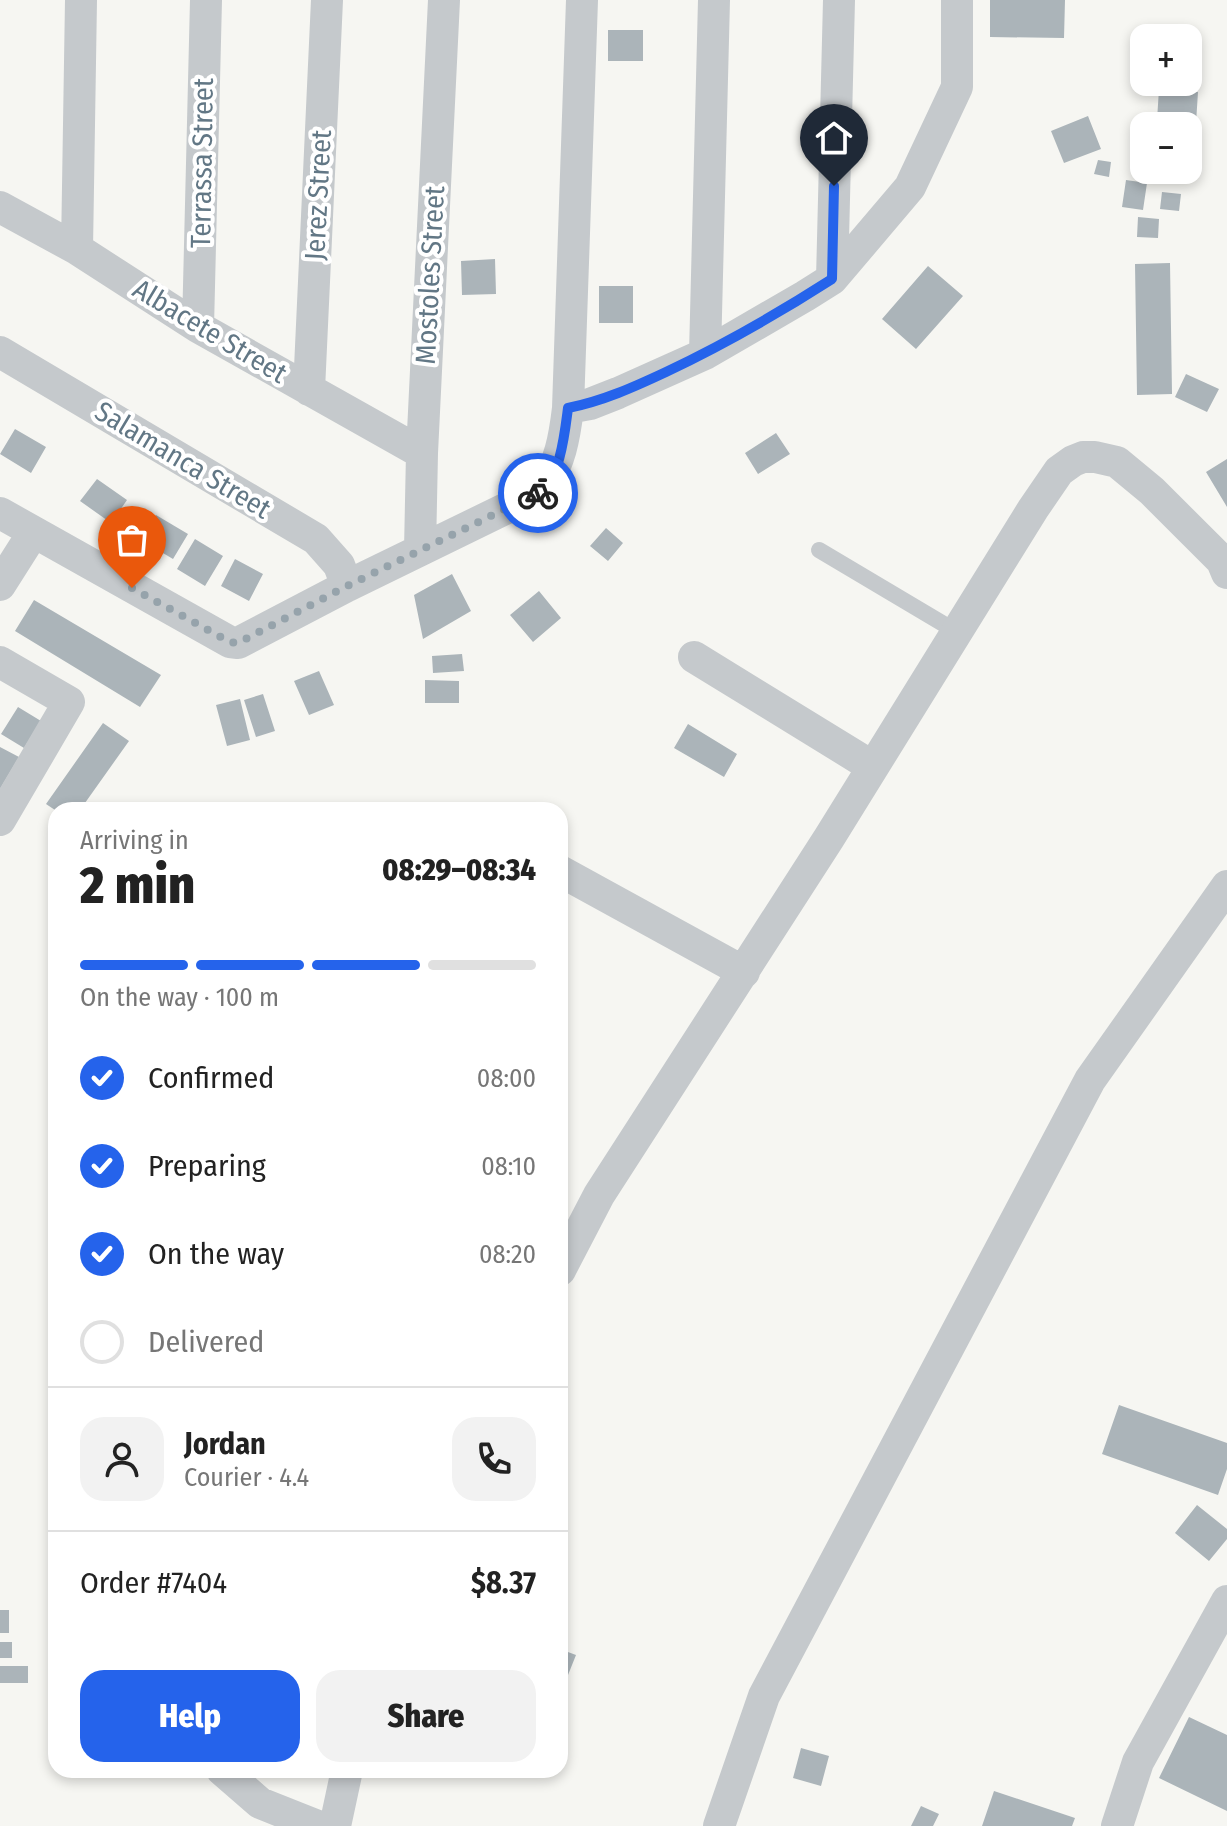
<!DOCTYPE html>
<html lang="en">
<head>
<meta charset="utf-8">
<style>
	body { margin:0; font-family:"Fira Sans Condensed",sans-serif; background:#f2f2f2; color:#222; height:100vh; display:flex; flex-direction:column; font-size:30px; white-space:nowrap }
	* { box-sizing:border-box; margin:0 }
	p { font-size:26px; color:#767676 }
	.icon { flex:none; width:44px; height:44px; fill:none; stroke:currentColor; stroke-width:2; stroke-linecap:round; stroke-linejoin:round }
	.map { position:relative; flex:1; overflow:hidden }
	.panel { position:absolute; left:48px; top:802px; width:520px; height:976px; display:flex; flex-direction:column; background:#fff; border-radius:24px; box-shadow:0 4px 12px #0003 }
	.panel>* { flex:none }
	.tools { position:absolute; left:1130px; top:24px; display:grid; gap:16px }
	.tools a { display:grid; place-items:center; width:72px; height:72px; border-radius:16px; background:#fff; box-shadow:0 4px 12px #0003; font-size:40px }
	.pin { position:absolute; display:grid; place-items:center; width:68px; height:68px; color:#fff; margin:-82px -34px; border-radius:50% 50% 50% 0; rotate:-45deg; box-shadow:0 0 8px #0007 }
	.pin .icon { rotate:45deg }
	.courier { position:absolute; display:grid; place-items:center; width:80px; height:80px; margin:-40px; border:6px solid #2563eb; border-radius:50%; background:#fff; color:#222; box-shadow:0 2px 10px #0007 }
	.headline em { font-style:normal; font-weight:800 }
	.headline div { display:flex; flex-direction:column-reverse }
	.headline { display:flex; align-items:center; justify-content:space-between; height:136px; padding:0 32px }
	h1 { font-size:52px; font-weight:800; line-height:60px }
	.bar { display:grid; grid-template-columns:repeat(4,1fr); gap:12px 8px; align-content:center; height:96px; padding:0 32px }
	.bar i { height:10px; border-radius:6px; background:#e0e0e0 }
	.bar .on { background:#2563eb }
	.bar p { grid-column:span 4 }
	.line { display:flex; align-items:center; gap:20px; padding:0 32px; border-top:2px solid #e0e0e0 }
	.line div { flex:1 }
	.round { display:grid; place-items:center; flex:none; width:84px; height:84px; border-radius:24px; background:#f2f2f2 }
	ol { padding:0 32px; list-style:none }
	li { display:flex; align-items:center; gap:24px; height:88px }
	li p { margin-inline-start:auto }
	li .icon { padding:8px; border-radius:50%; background:#2563eb; color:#fff; stroke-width:4 }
	li:last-child { color:#767676 }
	li i { width:44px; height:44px; border:4px solid #e0e0e0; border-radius:50% }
	.button { display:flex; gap:16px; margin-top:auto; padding:16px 32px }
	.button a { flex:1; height:92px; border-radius:24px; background:#2563eb; color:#fff; font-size:32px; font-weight:800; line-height:92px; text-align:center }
	.button a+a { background:#f2f2f2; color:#222 }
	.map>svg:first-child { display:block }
</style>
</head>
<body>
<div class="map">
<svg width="1227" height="1826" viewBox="0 0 1227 1826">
	<rect width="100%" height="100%" fill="#f6f6f2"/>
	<path fill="#abb4b9" d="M990,0H1065L1064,38L990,37Z
		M608,30H643V61H608Z
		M1159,89L1198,92L1196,123L1157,120Z
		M1088,116L1101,149L1064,163L1051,131Z
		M1132,138L1144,139V153L1131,152Z
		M1098,160L1111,162L1109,177L1094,174Z
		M1126,180L1147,183L1143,210L1122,207Z
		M1162,192L1181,194L1179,211L1160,209Z
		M1138,217L1159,219L1158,238L1137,237Z
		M495,259L496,294L462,295L461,261Z
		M1170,263L1172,394L1137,395L1135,264Z
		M928,266L963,296L916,349L882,319Z
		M599,286H633V323H599Z
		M1186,374L1219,389L1207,412L1175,397Z
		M15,429L46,447L31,473L0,454Z
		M776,433L790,454L758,474L745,453Z
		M1227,459V507L1206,472Z
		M97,479L127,500L111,523L80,501Z
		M156,515L188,534L173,559L141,540Z
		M606,528L623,543L608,561L590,546Z
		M195,539L223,556L205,586L177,569Z
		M235,559L263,574L249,601L221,586Z
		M452,574L471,611L423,639L414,595Z
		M539,591L561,618L533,642L510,615Z
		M34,600L161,675L140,707L15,631Z
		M462,654L464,671L433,673L432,656Z
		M319,671L334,705L309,715L294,681Z
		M425,680L459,681V703H425Z
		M263,694L275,731L256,737L244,700Z
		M240,699L250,740L227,746L216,705Z
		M18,707L41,721L24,748L1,734Z
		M103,723L129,741L80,810H55L46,804Z
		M688,724L737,754L724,777L674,748Z
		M0,747L19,757L0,789Z
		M1119,1405L1227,1443V1469L1218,1495L1102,1454Z
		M1197,1505L1227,1529V1539L1209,1561L1175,1533Z
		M0,1610H9V1633H0Z
		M0,1642H12V1658H0Z
		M560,1649L576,1655L560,1695Z
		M0,1666H28V1683H0Z
		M1189,1717L1227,1735V1811L1159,1778Z
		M801,1748L829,1756L821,1786L793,1778Z
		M994,1791L1075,1818L1072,1826H982Z
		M921,1806L939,1814L933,1826H911Z"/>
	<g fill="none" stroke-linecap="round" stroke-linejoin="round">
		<path stroke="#c5c9cc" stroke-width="16" d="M819,550L957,632"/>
		<path stroke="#c5c9cc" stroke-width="32" d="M0,207L77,249L198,327L422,453
			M77,249L81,0
			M832,279L839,0
			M198,327L206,0
			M0,352L316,539L339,565L347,586
			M705,354L714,0
			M309,390L327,0
			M568,408L590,404L618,393L705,354L805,296L832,279L910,187L957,87V0
			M0,513L230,642L238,643L347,586L544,490C560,459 564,442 568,408L582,0
			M420,550L422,453L444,0
			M0,585L33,533
			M694,657L873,767
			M0,662L69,702L0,820
			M560,871L744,972
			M560,1270L599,1195L829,838L1033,509L1059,471L1073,461L1083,457H1095L1117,462L1152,491L1222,561L1227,573
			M222,1770L260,1803L318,1826
			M335,1826L347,1770
			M719,1826L764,1696L1090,1080L1227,886
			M1117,1826L1138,1762L1227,1601"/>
	</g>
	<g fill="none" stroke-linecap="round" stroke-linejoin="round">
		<path stroke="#96a3ab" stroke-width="8" stroke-dasharray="0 14.4" d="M132,588L230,642L238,643L347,586L538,493"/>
		<path stroke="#2563eb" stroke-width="10" d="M538,493C560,482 565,431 568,408C603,401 634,387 666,372C723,345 779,313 832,279L834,186"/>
	</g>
	<g text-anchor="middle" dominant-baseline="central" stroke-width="8" stroke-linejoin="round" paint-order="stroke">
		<g font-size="28" fill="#627785" stroke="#fff">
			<text transform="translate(202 163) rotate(-89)">Terrassa Street</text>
			<text transform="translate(318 195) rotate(-87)">Jerez Street</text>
			<text transform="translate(430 275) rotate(-87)">Mostoles Street</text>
			<text transform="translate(210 331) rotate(31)">Albacete Street</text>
			<text transform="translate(183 460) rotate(31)">Salamanca Street</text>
		</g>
	</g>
</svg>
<div class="tools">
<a>+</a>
<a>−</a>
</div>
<div class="pin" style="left:132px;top:588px;background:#ea580c"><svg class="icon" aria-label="bag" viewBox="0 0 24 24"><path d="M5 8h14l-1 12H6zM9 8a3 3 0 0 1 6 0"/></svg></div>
<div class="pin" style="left:834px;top:186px;background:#1f2937"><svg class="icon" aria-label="home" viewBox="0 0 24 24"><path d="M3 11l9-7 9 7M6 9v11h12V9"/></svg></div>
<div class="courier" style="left:538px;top:493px"><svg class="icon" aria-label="bike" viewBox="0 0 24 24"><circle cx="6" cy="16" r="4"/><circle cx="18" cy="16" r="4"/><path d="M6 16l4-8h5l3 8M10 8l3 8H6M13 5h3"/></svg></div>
<section class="panel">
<div class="headline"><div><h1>2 min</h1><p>Arriving in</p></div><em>08:29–08:34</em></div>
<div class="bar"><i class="on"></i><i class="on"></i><i class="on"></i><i></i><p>On the way · 100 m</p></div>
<ol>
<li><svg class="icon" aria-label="check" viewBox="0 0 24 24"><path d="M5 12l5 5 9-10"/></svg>Confirmed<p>08:00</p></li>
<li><svg class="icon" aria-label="check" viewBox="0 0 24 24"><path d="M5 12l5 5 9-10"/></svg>Preparing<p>08:10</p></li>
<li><svg class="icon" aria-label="check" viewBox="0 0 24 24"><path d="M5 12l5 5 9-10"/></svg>On the way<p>08:20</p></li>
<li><i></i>Delivered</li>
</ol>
<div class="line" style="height:144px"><a class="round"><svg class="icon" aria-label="person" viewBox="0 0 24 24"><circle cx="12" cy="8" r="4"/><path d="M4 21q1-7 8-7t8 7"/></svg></a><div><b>Jordan</b><p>Courier · 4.4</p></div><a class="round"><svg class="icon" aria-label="phone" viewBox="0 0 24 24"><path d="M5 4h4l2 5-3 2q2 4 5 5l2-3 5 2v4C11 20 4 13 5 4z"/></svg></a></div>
<div class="line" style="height:104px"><div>Order #7404</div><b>$8.37</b></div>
<div class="button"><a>Help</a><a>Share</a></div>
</section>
</div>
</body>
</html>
